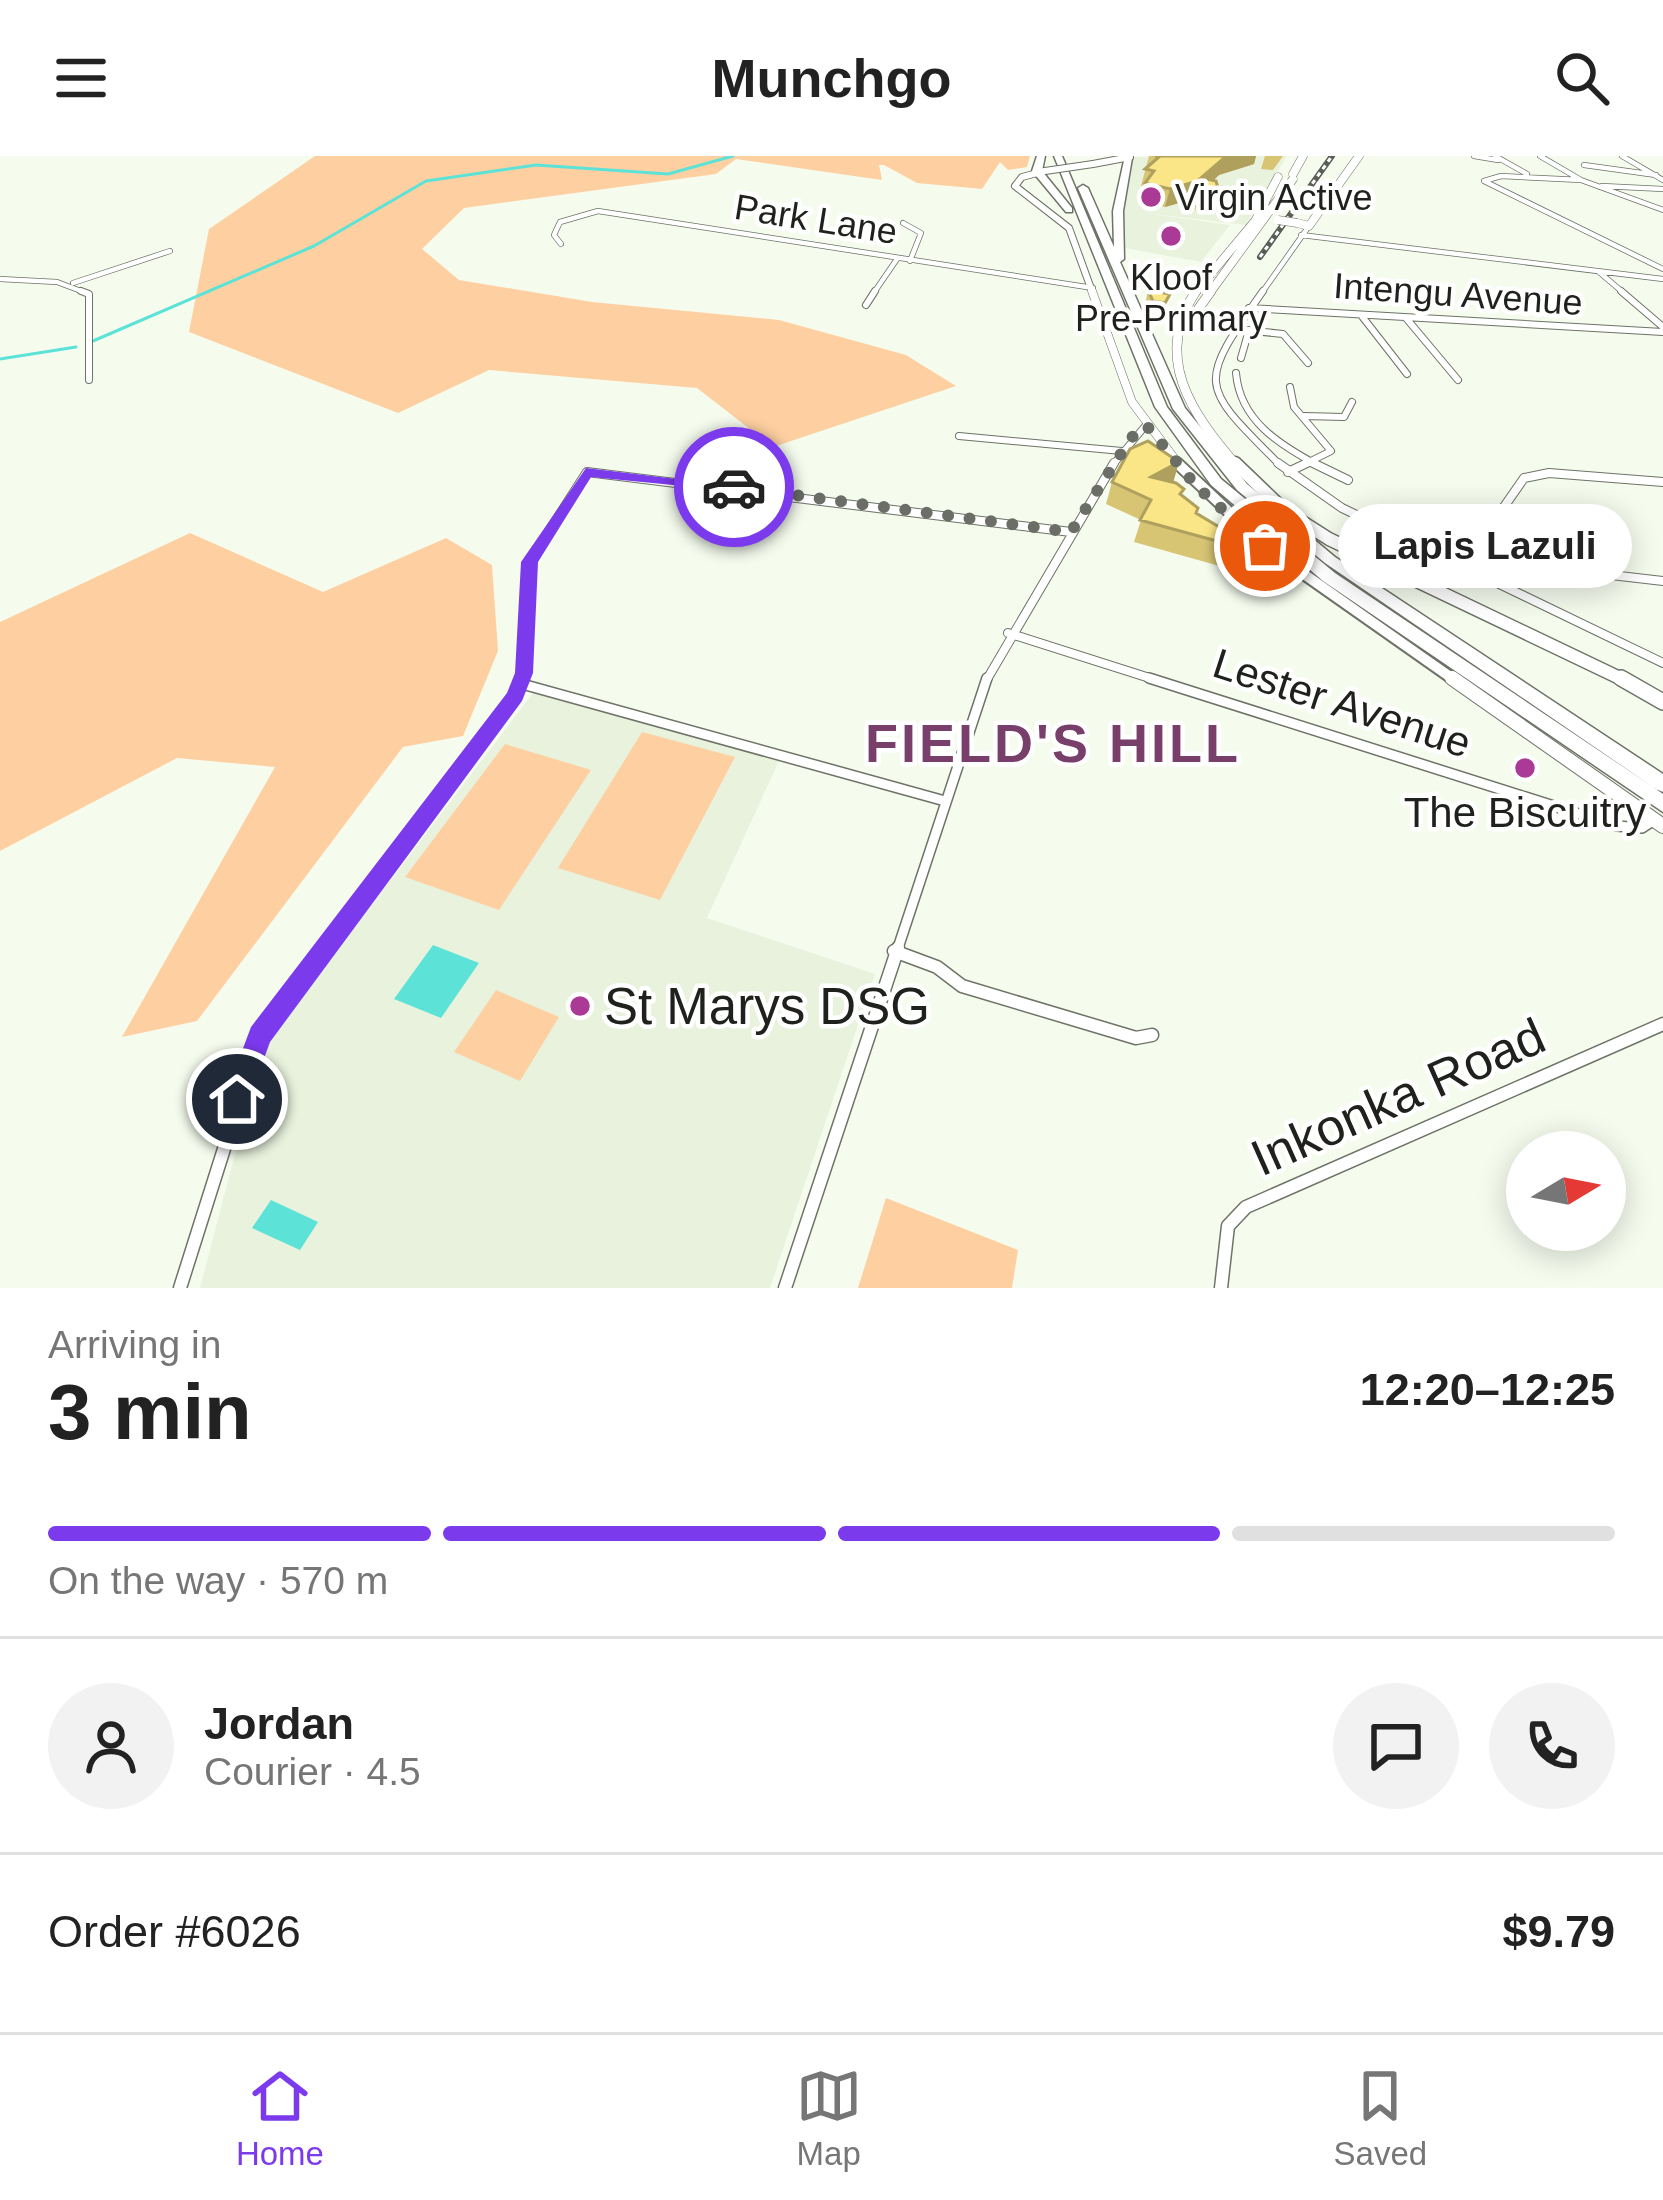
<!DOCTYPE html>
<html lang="en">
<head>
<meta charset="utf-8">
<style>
	body { margin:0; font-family:Arial,sans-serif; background:#f2f2f2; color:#222; height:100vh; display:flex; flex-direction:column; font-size:45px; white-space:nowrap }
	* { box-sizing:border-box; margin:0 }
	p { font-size:39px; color:#767676 }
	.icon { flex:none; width:66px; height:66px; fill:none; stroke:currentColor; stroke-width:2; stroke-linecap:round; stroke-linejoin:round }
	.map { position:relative; height:1132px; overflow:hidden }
	.panel { display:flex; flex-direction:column; background:#fff; flex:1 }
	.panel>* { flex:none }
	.needle { width:78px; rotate:80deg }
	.controls { position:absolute; left:1506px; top:975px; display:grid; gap:24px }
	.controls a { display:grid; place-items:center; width:120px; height:120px; border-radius:50%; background:#fff; box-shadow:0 6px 30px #0003; font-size:60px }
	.pin { position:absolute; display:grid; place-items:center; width:102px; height:102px; color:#fff; margin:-51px; border:6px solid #fff; border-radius:50%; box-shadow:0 3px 12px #0007 }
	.courier { position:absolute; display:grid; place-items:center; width:120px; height:120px; margin:-60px; border:9px solid #7c3aed; border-radius:50%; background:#fff; color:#222; box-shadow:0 3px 15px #0007 }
	.bubble { position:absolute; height:84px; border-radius:42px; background:#fff; box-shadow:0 6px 30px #0003; font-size:39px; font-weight:700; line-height:84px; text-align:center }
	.summary em { font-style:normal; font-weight:700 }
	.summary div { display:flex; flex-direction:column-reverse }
	.summary { display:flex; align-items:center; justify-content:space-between; height:204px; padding:0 48px }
	h1 { font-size:78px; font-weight:700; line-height:90px }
	.bar { display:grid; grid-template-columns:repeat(4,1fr); gap:18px 12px; align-content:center; height:144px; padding:0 48px }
	.bar i { height:15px; border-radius:9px; background:#e0e0e0 }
	.bar .on { background:#7c3aed }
	.bar p { grid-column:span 4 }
	.line { display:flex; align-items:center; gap:30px; padding:0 48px; border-top:3px solid #e0e0e0 }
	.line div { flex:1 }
	.round { display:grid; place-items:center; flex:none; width:126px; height:126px; border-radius:63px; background:#f2f2f2 }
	header { display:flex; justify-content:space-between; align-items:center; height:156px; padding:0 48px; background:#fff; font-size:54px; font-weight:700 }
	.tab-bar { display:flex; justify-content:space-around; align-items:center; height:168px; border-top:3px solid #e0e0e0; background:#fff; font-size:33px; color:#767676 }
	.tab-bar a { display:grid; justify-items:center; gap:6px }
	.tab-bar .on { color:#7c3aed }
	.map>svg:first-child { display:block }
</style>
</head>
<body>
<header><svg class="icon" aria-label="menu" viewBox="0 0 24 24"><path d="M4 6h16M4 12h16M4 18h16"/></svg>Munchgo<svg class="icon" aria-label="search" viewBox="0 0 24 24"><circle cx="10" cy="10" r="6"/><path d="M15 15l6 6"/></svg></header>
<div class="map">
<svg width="1663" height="1132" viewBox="0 0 1663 1132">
	<rect width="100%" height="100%" fill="#f5fcee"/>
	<path fill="#e8f2dd" d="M1287,0L1246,69L1144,57L1230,69L1201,106L1119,91L1126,9L1133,1Z
		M533,537L779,605L707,762L875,818L770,1132H200L257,914L271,881Z"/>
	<path fill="#fed0a1" d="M315,0H1030L1027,11L1008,14L1000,6L982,33L917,27L884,9H879L882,24L736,3L716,18L464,52L422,93L459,124L592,146L779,164L906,199L956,230L773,291L697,232L489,214L398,257L189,176L209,73Z
		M190,377L323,436L446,382L492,409L498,495L463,580L403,591L197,865L122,881L275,611L177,602L0,695V466Z
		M642,576L735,601L660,744L558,712Z
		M505,588L591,614L499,754L405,721Z
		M496,834L559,861L520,925L454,896Z
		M886,1042L1018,1094L1012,1132H858Z"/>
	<path fill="#5ce2d7" d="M433,789L479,807L441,862L394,843Z
		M271,1044L318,1066L300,1094L252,1072Z"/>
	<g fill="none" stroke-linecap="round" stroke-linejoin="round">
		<path stroke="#5ce2d7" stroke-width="3" d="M93,185L314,90L426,25L536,9L668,18L733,0
			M0,203L76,191"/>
		<defs>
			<path id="minor-far4" d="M1474,0L1498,4
				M1495,0L1527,18
				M1540,0L1581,24L1663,54
				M1622,0L1663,24
				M1584,9L1656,19
				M1581,24L1501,20L1484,25L1663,113
				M1602,30L1663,33
				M903,67L921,77L910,105
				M1301,79L1663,123
				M561,88L554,79L560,66L598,55L1093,132
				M1599,116L1625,138
				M0,123L57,126L89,138
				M73,127L170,95
				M873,138L897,103
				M1261,138L1309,70"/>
			<path id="minor-far3" d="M81,135L89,138V224
				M1263,135C1196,230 1199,228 1281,310
				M1621,135L1663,171
				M866,149L875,135
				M1249,152L1663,176
				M1361,159L1407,218
				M1406,162L1458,224
				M1235,173L1283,178L1308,207
				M1241,202L1249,174
				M1236,217C1240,265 1280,289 1319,310
				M1290,231L1294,251L1331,295L1301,310
				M1304,260L1344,261L1352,246
				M959,280L1122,295
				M1112,310L1146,269"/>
			<path id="minor-far2" d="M1278,307L1342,352L1663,507
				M1313,307L1348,324
				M1288,316L1307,307
				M1479,386L1525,409L1663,425
				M1465,407L1524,322L1549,317L1663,326
				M1008,477L1159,525
				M521,525L529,406L587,316L1071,376
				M986,525L1114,307"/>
			<path id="minor-far1" d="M1149,522L1617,670L1642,672L1654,664
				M522,528L945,645
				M324,795L516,540L522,522
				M897,795L987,522"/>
			<path id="minor" d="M894,795L937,811L962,830L1136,882L1152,879
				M180,1132L260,879L326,792
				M785,1132L898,792
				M1221,1132L1228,1070L1246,1051L1663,868"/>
			<path id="tertiary-far3" d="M1093,8L1130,1
				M1045,15L1022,21L1015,30L1069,72L1093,138"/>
			<path id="tertiary-far2" d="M1092,135L1132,246L1180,310"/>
			<path id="tertiary-far1" d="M1177,307L1260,385
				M1281,402L1456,525"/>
			<path id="tertiary" d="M1452,522L1663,670"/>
			<path id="secondary-far3" d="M1293,18L1303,0
				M1297,67L1309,70L1359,0
				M1194,138L1255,65L1278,21
				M1209,138L1293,23"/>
			<path id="secondary-far2" d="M1196,135C1152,201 1191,257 1237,310
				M1189,166L1211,135"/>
			<path id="secondary-far1" d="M1235,307L1285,355L1329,383L1626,525"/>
			<path id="secondary" d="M1621,522L1663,546"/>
			<path id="motorway" d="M1037,0H1045L1042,15L1072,52V56H1066L1032,15Z
				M1054,0H1062L1167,251L1221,323L1335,417L1656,633L1325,407L1237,334L1173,253L1078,32L1083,29L1088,32L1114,91L1113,55L1125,0L1132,2L1123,55L1124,103L1120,106L1185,252L1247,328L1335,401L1663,618V636L1656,633L1663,638V656L1323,425L1211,329L1155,251Z"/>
		</defs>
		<use href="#minor-far4" stroke="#6d7367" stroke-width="6"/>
		<use href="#minor-far3" stroke="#6d7367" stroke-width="8"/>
		<use href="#minor-far2" stroke="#6d7367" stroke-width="10"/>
		<use href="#minor-far1" stroke="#6d7367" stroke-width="12"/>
		<use href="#minor" stroke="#6d7367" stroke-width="15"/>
		<use href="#tertiary-far3" stroke="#6d7367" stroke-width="8"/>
		<use href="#tertiary-far2" stroke="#6d7367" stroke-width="9"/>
		<use href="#tertiary-far1" stroke="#6d7367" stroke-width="14"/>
		<use href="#tertiary" stroke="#6d7367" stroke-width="16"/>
		<use href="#secondary-far3" stroke="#6d7367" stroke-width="9"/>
		<use href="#secondary-far2" stroke="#6d7367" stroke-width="10"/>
		<use href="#secondary-far1" stroke="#6d7367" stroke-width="15"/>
		<use href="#secondary" stroke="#6d7367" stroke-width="18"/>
		<use href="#motorway" stroke="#6d7367" stroke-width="3"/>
		<use href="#minor-far4" stroke="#fff" stroke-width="4.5"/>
		<use href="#minor-far3" stroke="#fff" stroke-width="6"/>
		<use href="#minor-far2" stroke="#fff" stroke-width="8"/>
		<use href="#minor-far1" stroke="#fff" stroke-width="9"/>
		<use href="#minor" stroke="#fff" stroke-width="12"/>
		<use href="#tertiary-far3" stroke="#fff" stroke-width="6"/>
		<use href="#tertiary-far2" stroke="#fff" stroke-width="8"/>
		<use href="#tertiary-far1" stroke="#fff" stroke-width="10"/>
		<use href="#tertiary" stroke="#fff" stroke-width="14"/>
		<use href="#secondary-far3" stroke="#fff" stroke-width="8"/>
		<use href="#secondary-far2" stroke="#fff" stroke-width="9"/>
		<use href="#secondary-far1" stroke="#fff" stroke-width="12"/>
		<use href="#secondary" stroke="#fff" stroke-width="15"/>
		<use href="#motorway" fill="#fff" fill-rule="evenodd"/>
		<defs>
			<path id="rail" d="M1260,101L1332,0"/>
		</defs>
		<use href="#rail" stroke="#5b5e57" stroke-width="6"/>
		<use href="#rail" stroke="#fff" stroke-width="3" stroke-dasharray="4.5" stroke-linecap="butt"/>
		<defs>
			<path id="tertiary-bridge" d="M1045,15L1093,8"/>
			<path id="secondary-bridge" d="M1278,64L1297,67"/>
		</defs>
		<use href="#tertiary-bridge" stroke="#6d7367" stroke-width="8" stroke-linecap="butt"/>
		<use href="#secondary-bridge" stroke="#6d7367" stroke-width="9" stroke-linecap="butt"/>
		<use href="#tertiary-bridge" stroke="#fff" stroke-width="6"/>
		<use href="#secondary-bridge" stroke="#fff" stroke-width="8"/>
	</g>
	<path fill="#d7c574" d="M1149,0H1256L1254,8L1219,19L1213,25L1220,39L1215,57L1196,56L1193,43L1165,51L1141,45L1144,31L1141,30Z
		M1265,0H1283L1273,14L1261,13Z
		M1148,134L1167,148L1163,157L1151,155L1146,144Z
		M1179,306L1173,326L1196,357L1221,372L1297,400L1287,422L1276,426L1134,386L1141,364L1106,348L1112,326Z"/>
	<path fill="#afa05e" d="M1230,0H1256L1254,8L1219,19L1200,36L1201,22L1224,2Z
		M1198,25L1193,43L1165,51L1170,33Z
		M1179,306L1173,327L1144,343L1151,321Z
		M1297,400L1287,422L1276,426L1286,404Z"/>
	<path fill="#fae587" stroke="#afa05e" stroke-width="3" d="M1155,0H1230L1224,2L1201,22L1216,25L1220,39L1201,38L1198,25L1170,33L1145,27L1154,15L1145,13L1159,1Z
		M1148,134L1170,138L1165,147L1153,145Z
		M1148,285L1179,306L1151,321L1176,327L1184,333L1180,338L1198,352L1196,357L1221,372L1273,382L1297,400L1286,404L1140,364L1151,344L1112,326L1130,293Z"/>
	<path fill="#7c3aed" d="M586,312L742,331L734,335L591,321L538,406L533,517L522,545L270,886L246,952H228L224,943L251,871L507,537L515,517L521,406Z"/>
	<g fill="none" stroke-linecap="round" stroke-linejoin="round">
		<path stroke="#6a6e66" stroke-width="12" stroke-dasharray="0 21.6" d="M734,331L1071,376L1131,282L1146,269L1198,332L1265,390"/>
	</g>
	<g fill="#ab3a96" stroke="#fff" stroke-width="4.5">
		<circle cx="1151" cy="41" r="12"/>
		<circle cx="1171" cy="80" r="12"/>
		<circle cx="1525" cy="612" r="12"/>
		<circle cx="580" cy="850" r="12"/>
	</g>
	<g text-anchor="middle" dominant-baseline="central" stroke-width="9" stroke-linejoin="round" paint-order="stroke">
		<g font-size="36" fill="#1f211c" stroke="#fff" text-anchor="start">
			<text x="1175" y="41">Virgin Active</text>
			<text x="1171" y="121" text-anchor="middle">Kloof<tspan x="1171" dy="41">Pre-Primary</tspan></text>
		</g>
		<g font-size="36" fill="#1f211c" stroke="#fff">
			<text transform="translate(816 63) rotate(9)">Park Lane</text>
			<text transform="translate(1458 138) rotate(4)">Intengu Avenue</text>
		</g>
		<g font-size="42" fill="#1f211c" stroke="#fff">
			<text transform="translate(1342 547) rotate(18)">Lester Avenue</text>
		</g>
		<g font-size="42" fill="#1f211c" stroke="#fff">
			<text x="1525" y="656">The Biscuitry</text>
		</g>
		<g font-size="51" fill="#1f211c" stroke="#fff" text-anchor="start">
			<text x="604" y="850">St Marys DSG</text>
		</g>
		<g font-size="51" fill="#1f211c" stroke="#fff">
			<text transform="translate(1398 941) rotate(-24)">Inkonka Road</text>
		</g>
		<g font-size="54" font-weight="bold" letter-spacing="3" fill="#783f6b" stroke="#fff">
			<text x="1053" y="587">FIELD'S HILL</text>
		</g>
	</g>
</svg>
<div class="controls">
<a><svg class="needle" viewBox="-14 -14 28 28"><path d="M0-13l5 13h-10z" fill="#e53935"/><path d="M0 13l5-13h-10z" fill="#767676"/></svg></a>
</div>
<div class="pin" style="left:1265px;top:390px;background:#ea580c"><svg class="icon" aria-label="bag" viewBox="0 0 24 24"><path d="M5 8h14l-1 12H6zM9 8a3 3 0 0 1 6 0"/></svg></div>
<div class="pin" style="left:237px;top:943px;background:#1f2937"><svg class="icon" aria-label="home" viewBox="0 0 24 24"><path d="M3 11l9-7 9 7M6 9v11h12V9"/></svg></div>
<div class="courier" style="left:734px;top:331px"><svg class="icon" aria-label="car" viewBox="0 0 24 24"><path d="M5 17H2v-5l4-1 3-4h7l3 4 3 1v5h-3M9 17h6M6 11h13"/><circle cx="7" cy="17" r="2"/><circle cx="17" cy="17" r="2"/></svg></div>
<div class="bubble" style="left:1338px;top:348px;width:294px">Lapis Lazuli</div>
</div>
<section class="panel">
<div class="summary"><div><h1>3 min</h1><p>Arriving in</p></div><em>12:20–12:25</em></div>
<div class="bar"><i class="on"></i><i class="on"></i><i class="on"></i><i></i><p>On the way · 570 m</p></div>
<div class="line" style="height:216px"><a class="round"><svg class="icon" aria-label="person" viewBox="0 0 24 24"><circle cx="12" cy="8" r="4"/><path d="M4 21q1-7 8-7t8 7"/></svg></a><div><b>Jordan</b><p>Courier · 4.5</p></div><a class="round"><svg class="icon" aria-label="chat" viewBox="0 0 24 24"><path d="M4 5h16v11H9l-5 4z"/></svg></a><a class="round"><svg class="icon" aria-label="phone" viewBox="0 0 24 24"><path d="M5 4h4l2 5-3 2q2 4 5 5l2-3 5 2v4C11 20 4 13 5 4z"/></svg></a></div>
<div class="line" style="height:156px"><div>Order #6026</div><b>$9.79</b></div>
</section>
<nav class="tab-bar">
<a class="on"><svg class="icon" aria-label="home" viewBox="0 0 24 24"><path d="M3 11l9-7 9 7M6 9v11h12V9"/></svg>Home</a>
<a><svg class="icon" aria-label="map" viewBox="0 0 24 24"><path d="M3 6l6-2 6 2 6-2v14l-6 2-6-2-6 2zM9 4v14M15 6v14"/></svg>Map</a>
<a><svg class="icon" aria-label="saved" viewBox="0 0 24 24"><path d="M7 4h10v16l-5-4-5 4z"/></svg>Saved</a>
</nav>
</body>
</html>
